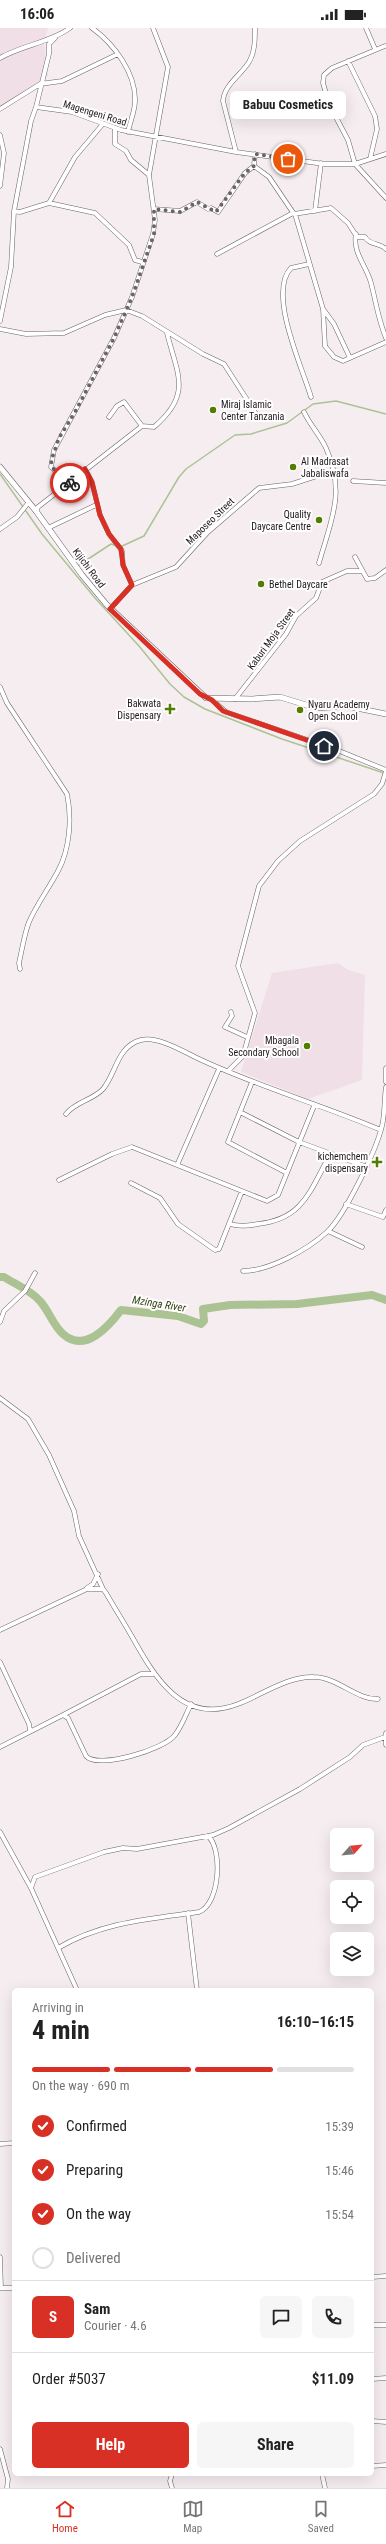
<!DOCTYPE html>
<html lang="en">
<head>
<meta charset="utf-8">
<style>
	body { margin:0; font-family:"Roboto Condensed",sans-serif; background:#f6f6f6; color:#222; height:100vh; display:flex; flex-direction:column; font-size:15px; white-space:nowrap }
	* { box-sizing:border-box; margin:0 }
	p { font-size:13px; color:#767676 }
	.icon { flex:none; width:22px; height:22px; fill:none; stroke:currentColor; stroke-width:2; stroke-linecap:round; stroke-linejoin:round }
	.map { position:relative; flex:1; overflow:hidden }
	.side { position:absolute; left:12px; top:1960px; width:362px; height:488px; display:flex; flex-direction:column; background:#fff; border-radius:6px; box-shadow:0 4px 16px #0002 }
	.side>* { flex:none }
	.needle { width:26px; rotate:63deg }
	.tools { position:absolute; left:330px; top:1800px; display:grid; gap:8px }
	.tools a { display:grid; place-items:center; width:44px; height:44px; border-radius:6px; background:#fff; box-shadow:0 4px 16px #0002; font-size:20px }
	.pin { position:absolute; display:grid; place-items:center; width:34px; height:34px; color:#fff; margin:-17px; border:2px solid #fff; border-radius:50%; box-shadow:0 1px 4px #0007 }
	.courier { position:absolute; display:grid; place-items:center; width:40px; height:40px; margin:-20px; border:3px solid #d93025; border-radius:50%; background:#fff; color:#222; box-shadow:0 1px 5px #0007 }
	.bubble { position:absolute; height:28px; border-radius:6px; background:#fff; box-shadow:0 4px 16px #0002; font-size:13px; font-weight:700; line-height:28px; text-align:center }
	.headline em { font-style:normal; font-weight:700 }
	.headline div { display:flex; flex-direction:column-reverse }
	.headline { display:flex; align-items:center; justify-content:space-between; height:68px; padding:0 20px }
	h1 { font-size:26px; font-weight:700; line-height:30px }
	.bar { display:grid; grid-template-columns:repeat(4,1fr); gap:6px 4px; align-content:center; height:48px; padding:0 20px }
	.bar i { height:5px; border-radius:3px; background:#e0e0e0 }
	.bar .selected { background:#d93025 }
	.bar p { grid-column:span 4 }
	.line { display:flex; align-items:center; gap:10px; padding:0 20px; border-top:1px solid #e0e0e0 }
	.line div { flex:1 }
	.round { display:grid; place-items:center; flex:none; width:42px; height:42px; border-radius:6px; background:#f6f6f6 }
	ol { padding:0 20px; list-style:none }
	li { display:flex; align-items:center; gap:12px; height:44px }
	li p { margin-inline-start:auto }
	li .icon { padding:4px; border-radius:50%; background:#d93025; color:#fff; stroke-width:4 }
	li:last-child { color:#767676 }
	li i { width:22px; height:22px; border:2px solid #e0e0e0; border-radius:50% }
	.primary-button { display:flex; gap:8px; margin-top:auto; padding:8px 20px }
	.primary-button a { flex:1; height:46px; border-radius:6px; background:#d93025; color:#fff; font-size:16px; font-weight:700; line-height:46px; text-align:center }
	.primary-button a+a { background:#f6f6f6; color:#222 }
	.status { display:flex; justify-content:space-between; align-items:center; height:28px; padding:0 20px; background:#fff; direction:ltr }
	.status svg { height:11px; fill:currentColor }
	.menu { display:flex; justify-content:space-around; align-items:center; height:56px; border-top:1px solid #e0e0e0; background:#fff; font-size:11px; color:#767676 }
	.menu a { display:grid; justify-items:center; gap:2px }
	.menu .selected { color:#d93025 }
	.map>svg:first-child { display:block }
</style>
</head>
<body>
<div class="status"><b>16:06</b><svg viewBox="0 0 49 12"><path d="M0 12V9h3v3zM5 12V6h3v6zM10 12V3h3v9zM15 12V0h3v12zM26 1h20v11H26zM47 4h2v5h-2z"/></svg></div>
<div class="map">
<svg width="386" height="2460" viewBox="0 0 386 2460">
	<rect width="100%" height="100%" fill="#f6edf1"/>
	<path fill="#f0dfe6" d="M0,0H48L44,15L48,48L0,78Z
		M338,935L348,942L365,947L362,1052L308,1071L241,1044L272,945Z"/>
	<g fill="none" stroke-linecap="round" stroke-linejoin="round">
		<path stroke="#abc393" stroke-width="1.5" d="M0,446L42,506L95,570L139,618L170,656L184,669L205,681L282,711L384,745
			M120,519L144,508L179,449L186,441L235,407L251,406L287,395L313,376L336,373L386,386
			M79,537L111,516L117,518"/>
		<path stroke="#abc393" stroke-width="8" d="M0,1249H4C15,1256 32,1263 40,1273C49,1283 53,1297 63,1306C85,1326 109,1298 121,1282L178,1288L201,1296L204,1293L203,1281L230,1277L297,1276L372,1267L386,1272"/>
		<defs>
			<path id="minor" d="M92,0C114,16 136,45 135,73C135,83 130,94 128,104
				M366,0L375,21
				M385,18L332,40L324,47L323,55L329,76L348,112L355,136L386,170
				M0,30C22,17 49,15 70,0
				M348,33L375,88L377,101L370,131
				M36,79L49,26V16L55,10
				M0,81L40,56L62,53L118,26
				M115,101V116L126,123L131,132L149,147
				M0,107L4,125L0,158
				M236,124L223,73C224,57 241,47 249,34C255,24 255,11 255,0
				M255,126L254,138L269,149L294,186L331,180L348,195L357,209H365C369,217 380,215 386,221
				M49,175L75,129L102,97
				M154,181L180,183L197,174L208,181L211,180L218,184L245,145L254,138
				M14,183L20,184L49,175L95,185L129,217L135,232L142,234
				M315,183L321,135
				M295,186L323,281L325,318L334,329L343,333L386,314
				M356,206C352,224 367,239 371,255C376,274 378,291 386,310
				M217,226L293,185
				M309,236L291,240C267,265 303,341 311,369
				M323,281L334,296L350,330
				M0,293L11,239L14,183L31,93L36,79L72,84L121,102L236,124L324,136H355L386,126
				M0,301L26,306L64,305L105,287L126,282L142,288L203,326L224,336L255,384
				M304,384C310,397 320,407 326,420C346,465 331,492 319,535
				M109,389L117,378L124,374L142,398
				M142,398L154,399C193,366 177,346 167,305
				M85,441L92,455L100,487L109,506L122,523L123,537L132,557
				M353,453L386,455
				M69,456L51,439L54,422L114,310L132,269L153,206L155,192L149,147L168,39L153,0
				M36,483L38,479L142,398
				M48,500L96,477
				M0,501L17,489L29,474
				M355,529L367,551L375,550L386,542
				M110,581L132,557L176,539L208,504L259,460L292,456L323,446H334
				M0,659L7,675L67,766C72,790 70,821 58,843C49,860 37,876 29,894C24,907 22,922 19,935L20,941
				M235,671L286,606L296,588L316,570L322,554L347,543H361
				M212,672L226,684L337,722L386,742
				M231,984L232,988L225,999L247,1009
				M386,1040V1054
				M229,1042L243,1028L255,985L238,938L259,858L278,833L300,813L374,766L382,756L386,743
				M252,1054L228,1114L287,1145
				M240,1084L299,1114L367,1139
				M66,1086C75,1074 93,1072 103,1061C116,1046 117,1018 141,1012C157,1008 181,1022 195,1029C255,1058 320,1076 381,1102
				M178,1135L219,1041
				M59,1152L112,1126L132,1119L267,1173L278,1167L314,1078
				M131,1155L160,1170L178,1196L215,1222L219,1221L242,1163
				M346,1176L383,1189L386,1182
				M230,1196C240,1199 248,1198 258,1196C304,1191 310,1162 331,1125
				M328,1203L362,1219
				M243,1243C269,1243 307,1222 327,1204C345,1187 376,1123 382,1098C385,1086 384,1072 386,1059
				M0,1294L4,1283L25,1263L35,1245
				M0,1370L28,1391L49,1427L74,1483L79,1508L103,1561
				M87,1560L93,1556L98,1546
				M0,1602L87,1561H103L106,1565C114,1579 123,1593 131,1607C154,1648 182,1698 238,1676C262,1667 287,1648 314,1649C337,1649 357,1672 378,1671
				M0,1634L29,1696L30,1702
				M63,1687L141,1646H153
				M386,1705V1717
				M0,1719L63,1687L68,1690L86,1728C98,1742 165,1721 175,1707C182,1698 186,1686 191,1676
				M0,1804L31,1860L77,1962
				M31,1860L35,1849L104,1824L123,1820L137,1821L213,1807L229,1800L300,1761L350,1729L363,1717L385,1709
				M188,1885L197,1962
				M58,1920C102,1894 149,1891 199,1884C220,1876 223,1821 208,1808
				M0,2116L14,2115
				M0,2229L1,2260
				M372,2249L386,2248
				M0,2260H14
				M372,2297H386
				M372,2351L386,2350
				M372,2393L386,2394
				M0,2421L8,2451L7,2460
				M372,2438L386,2437
				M322,2446L325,2460
				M172,2460L170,2453L172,2446"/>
			<path id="tertiary" d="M0,439L36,483L82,547L107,577L206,670L252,671L280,669L316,680L347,678L386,686"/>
		</defs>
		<use href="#minor" stroke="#6a6266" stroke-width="5"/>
		<use href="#tertiary" stroke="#6a6266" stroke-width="6"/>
		<use href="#minor" stroke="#fff" stroke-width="4"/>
		<use href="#tertiary" stroke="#fff" stroke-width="5"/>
	</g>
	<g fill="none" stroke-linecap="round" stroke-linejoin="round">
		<path stroke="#6a6467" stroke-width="4" stroke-dasharray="0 7.2" d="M70,455L54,442L51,433L59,410L75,384L114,310L132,269L154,206V181L180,184L197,174L216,184L245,145L254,138L255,126L288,131"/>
		<path stroke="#d93025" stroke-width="5" d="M70,455L85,441L92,454L100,487L109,506L121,521L123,537L132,557L110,581L200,666L212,672L223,683L324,718"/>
	</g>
	<g fill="#527d00" stroke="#fffdfe" stroke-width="1.5">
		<circle cx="213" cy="382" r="4"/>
		<circle cx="293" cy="439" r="4"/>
		<circle cx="319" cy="492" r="4"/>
		<circle cx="261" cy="556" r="4"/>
		<path d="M168 675h4v4h4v4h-4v4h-4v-4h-4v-4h4z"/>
		<circle cx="300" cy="682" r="4"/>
		<circle cx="307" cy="1018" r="4"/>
		<path d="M375 1128h4v4h4v4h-4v4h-4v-4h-4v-4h4z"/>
	</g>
	<g text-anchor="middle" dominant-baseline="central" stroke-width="4" stroke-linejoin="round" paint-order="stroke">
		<g font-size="10" fill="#1e1a1c" stroke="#fffdfe">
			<text transform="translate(95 85) rotate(17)">Magengeni Road</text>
			<text transform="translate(210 493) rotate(-44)">Maposeo Street</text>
			<text transform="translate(89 540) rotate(53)">Kijichi Road</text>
			<text transform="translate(271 611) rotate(-54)">Kaburi Moja Street</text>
		</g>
		<g font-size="10" fill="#1e1a1c" stroke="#fffdfe" text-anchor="start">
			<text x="221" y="376">Miraj Islamic<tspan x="221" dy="12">Center Tanzania</tspan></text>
			<text x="301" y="433">Al Madrasat<tspan x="301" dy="12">Jabaliswafa</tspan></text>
			<text x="311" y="486" text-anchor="end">Quality<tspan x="311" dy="12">Daycare Centre</tspan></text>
			<text x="269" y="556">Bethel Daycare</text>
			<text x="161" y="675" text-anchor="end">Bakwata<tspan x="161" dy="12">Dispensary</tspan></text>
			<text x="308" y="676">Nyaru Academy<tspan x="308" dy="12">Open School</tspan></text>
			<text x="299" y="1012" text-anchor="end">Mbagala<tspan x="299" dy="12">Secondary School</tspan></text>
			<text x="368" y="1128" text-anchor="end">kichemchem<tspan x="368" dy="12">dispensary</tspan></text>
		</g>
		<g font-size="11" font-style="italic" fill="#2f4511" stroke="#fffdfe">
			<text transform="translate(159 1276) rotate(9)">Mzinga River</text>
		</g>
	</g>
</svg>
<div class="tools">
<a><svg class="needle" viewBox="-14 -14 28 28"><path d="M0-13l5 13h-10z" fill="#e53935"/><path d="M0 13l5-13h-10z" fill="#767676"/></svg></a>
<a><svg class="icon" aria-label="locate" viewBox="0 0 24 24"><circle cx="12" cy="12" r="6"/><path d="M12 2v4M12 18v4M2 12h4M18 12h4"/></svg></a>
<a><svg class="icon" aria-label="layers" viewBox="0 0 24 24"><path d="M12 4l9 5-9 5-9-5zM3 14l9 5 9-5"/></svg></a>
</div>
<div class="pin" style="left:288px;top:131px;background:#ea580c"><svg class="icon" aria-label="bag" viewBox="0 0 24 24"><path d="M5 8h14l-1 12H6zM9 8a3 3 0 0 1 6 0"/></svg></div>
<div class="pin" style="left:324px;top:718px;background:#1f2937"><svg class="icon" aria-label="home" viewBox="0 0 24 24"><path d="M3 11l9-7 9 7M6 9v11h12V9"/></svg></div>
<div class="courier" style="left:70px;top:455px"><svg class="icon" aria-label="bike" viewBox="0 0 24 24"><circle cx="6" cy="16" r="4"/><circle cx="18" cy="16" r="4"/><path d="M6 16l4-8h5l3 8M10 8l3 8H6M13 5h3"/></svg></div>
<div class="bubble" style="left:230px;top:63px;width:116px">Babuu Cosmetics</div>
<section class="side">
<div class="headline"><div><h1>4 min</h1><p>Arriving in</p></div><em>16:10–16:15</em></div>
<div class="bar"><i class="selected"></i><i class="selected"></i><i class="selected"></i><i></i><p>On the way · 690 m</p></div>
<ol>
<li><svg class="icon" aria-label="check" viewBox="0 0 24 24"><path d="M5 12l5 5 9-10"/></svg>Confirmed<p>15:39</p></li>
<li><svg class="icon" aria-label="check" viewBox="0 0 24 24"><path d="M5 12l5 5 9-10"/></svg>Preparing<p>15:46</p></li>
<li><svg class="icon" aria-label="check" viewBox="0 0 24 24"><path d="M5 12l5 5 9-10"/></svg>On the way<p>15:54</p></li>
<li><i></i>Delivered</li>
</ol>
<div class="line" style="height:72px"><b class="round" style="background:#d93025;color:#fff">S</b><div><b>Sam</b><p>Courier · 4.6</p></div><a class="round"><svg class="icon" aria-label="chat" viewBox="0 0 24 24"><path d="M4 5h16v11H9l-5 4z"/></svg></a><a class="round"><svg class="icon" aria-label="phone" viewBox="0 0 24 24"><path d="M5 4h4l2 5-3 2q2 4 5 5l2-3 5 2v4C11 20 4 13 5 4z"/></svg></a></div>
<div class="line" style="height:52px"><div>Order #5037</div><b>$11.09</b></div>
<div class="primary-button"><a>Help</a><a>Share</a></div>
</section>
</div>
<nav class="menu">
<a class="selected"><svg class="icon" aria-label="home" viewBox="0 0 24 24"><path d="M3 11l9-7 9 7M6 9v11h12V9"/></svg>Home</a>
<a><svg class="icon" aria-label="map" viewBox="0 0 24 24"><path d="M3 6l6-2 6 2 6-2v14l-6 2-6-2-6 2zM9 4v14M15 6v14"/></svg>Map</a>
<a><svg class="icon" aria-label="saved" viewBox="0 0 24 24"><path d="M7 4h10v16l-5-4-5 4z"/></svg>Saved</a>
</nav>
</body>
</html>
